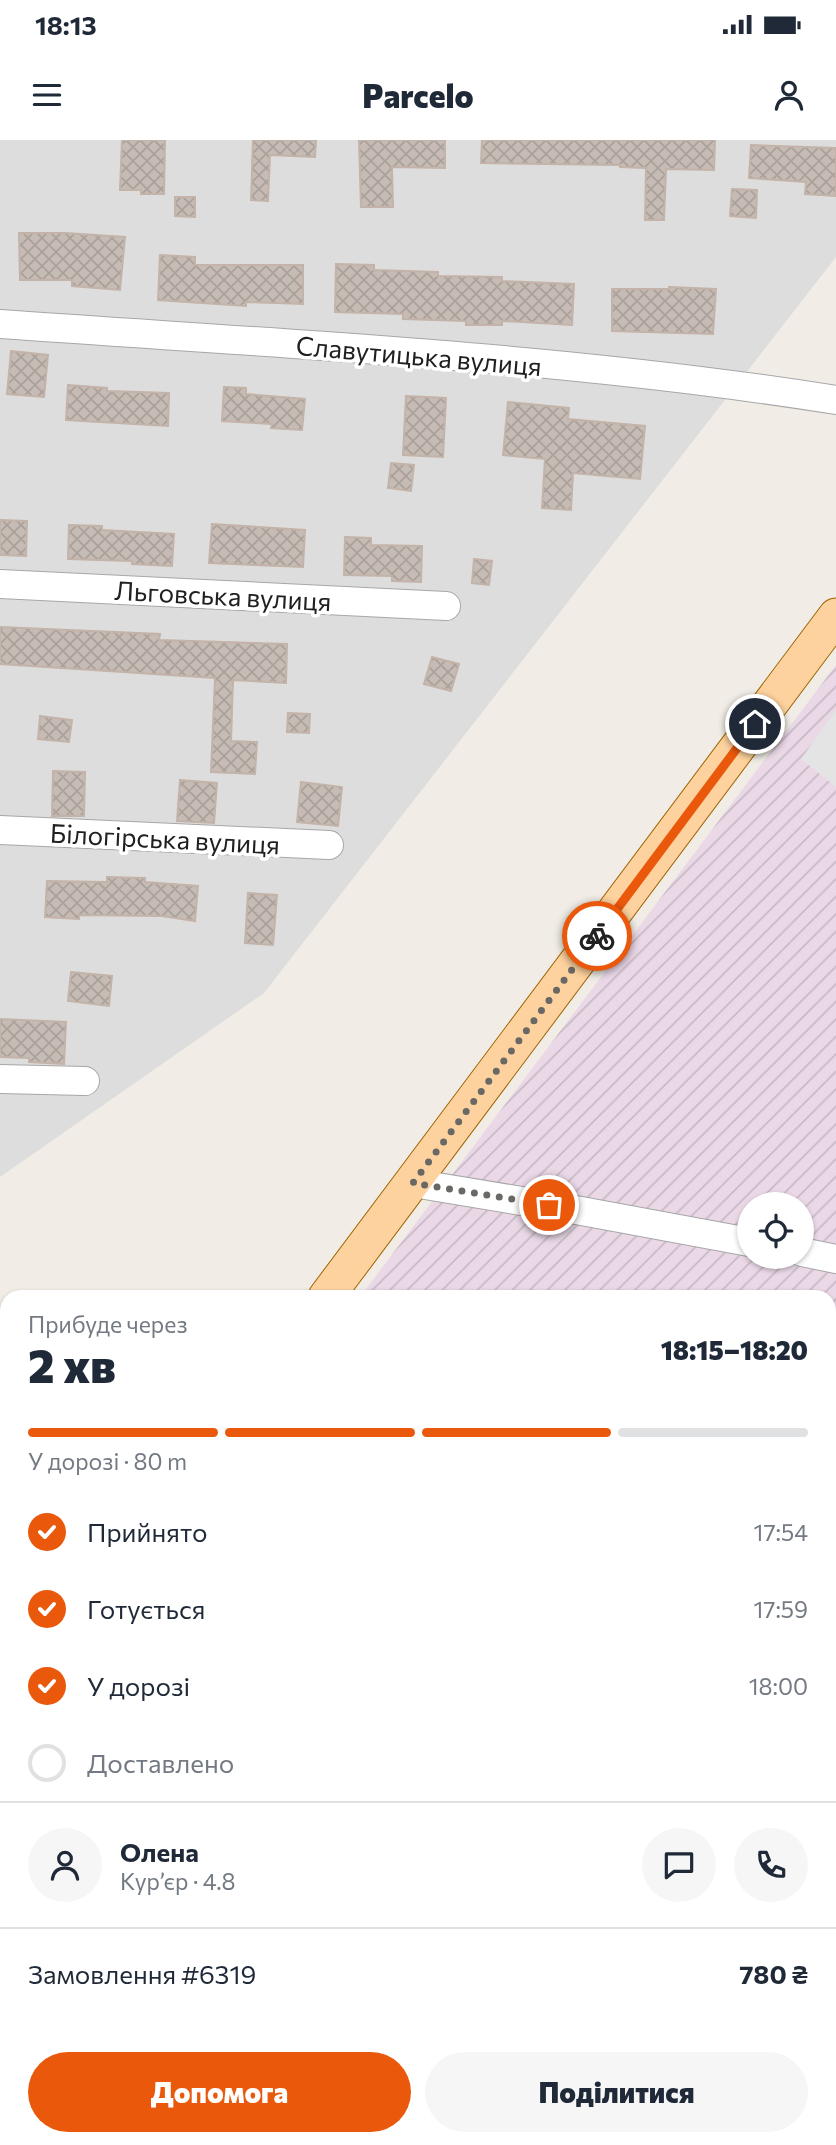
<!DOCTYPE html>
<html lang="uk">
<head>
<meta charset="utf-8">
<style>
	body { margin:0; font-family:Commissioner,sans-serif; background:#f6f6f7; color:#1f2937; height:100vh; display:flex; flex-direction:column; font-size:26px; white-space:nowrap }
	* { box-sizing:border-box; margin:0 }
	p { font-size:23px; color:#747a83 }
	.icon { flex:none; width:38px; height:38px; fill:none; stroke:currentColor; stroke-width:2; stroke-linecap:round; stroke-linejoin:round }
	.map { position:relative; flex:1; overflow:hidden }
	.panel { position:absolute; left:0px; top:1150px; width:836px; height:856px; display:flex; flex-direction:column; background:#fff; border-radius:21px 21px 0 0; box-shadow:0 2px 5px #0004 }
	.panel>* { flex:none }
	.fabs { position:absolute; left:737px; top:1052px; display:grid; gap:14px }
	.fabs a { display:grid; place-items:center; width:77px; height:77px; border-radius:50%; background:#fff; box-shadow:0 2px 5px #0004; font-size:35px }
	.pin { position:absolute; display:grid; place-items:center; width:60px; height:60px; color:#fff; margin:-30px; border:4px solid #fff; border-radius:50%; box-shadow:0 2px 7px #0007 }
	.courier { position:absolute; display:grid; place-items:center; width:70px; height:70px; margin:-35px; border:5px solid #ea580c; border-radius:50%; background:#fff; color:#222; box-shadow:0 2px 9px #0007 }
	.headline em { font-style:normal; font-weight:800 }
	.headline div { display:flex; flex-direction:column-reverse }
	.headline { display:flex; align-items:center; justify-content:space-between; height:119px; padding:0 28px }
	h1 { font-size:46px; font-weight:800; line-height:52px }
	.bar { display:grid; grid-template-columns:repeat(4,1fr); gap:10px 7px; align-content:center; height:84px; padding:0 28px }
	.bar i { height:9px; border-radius:5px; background:#e0e1e3 }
	.bar .current { background:#ea580c }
	.bar p { grid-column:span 4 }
	.line { display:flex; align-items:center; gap:18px; padding:0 28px; border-top:2px solid #e0e1e3 }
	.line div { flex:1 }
	.round { display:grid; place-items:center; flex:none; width:74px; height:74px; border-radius:37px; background:#f6f6f7 }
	ol { padding:0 28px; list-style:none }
	li { display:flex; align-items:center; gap:21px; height:77px }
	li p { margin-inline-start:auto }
	li .icon { padding:7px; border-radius:50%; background:#ea580c; color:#fff; stroke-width:4 }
	li:last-child { color:#747a83 }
	li i { width:38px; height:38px; border:4px solid #e0e1e3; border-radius:50% }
	.button { display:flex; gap:14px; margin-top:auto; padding:14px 28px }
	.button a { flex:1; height:80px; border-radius:42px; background:#ea580c; color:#fff; font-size:28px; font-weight:800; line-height:80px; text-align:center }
	.button a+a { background:#f6f6f7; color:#1f2937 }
	.status { display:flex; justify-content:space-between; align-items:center; height:49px; padding:0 35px; background:#fff; direction:ltr }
	.status svg { height:19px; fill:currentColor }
	header { display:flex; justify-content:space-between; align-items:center; height:91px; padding:0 28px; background:#fff; font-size:32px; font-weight:800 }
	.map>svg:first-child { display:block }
</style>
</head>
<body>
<div class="status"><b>18:13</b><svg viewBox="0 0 49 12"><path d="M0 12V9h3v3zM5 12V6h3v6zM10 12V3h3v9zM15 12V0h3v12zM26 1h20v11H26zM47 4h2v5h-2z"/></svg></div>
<header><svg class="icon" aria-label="menu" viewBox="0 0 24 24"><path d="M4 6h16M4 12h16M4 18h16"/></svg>Parcelo<svg class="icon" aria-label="person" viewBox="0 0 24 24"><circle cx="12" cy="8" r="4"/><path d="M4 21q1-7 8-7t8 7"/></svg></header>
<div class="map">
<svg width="836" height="2005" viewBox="0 0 836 2005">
	<defs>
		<pattern id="industrial-furrows" width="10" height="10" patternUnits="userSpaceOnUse" patternTransform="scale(1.75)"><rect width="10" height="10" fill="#ead8e7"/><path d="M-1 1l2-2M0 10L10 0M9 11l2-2" fill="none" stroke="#c8b9c6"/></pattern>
		<pattern id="building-cross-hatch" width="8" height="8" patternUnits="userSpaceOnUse" patternTransform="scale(1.75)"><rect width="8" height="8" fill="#c6bcb5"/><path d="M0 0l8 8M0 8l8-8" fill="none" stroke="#aaa19b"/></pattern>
	</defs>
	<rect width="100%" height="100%" fill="#f1ede6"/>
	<path fill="#dedddd" d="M0,0H836V117L264,853L0,1037Z"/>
	<path fill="url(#industrial-furrows)" fill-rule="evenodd" d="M836,525V2005H0V1640L7,1631V1998H830V1157H360ZM749,1064H802V1116H749Z"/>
	<path fill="#e4e4e4" d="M836,570V647L801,619Z"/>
	<path fill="url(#building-cross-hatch)" stroke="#c3b3a8" stroke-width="2" d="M122,0H165L164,54H141V50H120Z
		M253,0H316L315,17L270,15L268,61L251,60Z
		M359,0H445V28L392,27L393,67H361Z
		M482,0H715L714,30L666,29L664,80H645L646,28L620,27V25L481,23Z
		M751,5L836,8V56L805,54L806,42L749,38Z
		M732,49L757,50L756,78L730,76Z
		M175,57H195V77L175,76Z
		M19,93H65L125,97L120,150L72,146V140H20Z
		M160,115L195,117V125H303V164L246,162V166L158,160Z
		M336,124L374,125V130L438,132V136L502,137V141L574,144L572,185L502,181V185H466V181L403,179V174L335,172Z
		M669,147L716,149L713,194L612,191V149H669Z
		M11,211L48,215L44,257L7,254Z
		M68,245L107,248V251L169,253L168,286L66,280Z
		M224,247L246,248V254L305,259L302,290L271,288L272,284L222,281Z
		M406,256L446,258L443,317L403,315Z
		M508,262L569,268L568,279L645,286L640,339L573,333L571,370L542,368L545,319L503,315Z
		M391,323L414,325L411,351L388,348Z
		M0,380L27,381L26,416L0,415Z
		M212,384L305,390L303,427L209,423Z
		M69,385L102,386V390L174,394L172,426L132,424V421L68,419Z
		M345,397L371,398V405L422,406L421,442L392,441V436L344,435Z
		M474,419L492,421L489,445L472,443Z
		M0,487L160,494L159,500L287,504L286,543L233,540L231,601L257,602L255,634L211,632L215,538L0,524Z
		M432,517L459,524L451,551L424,544Z
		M288,573L310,574L309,593L287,592Z
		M40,576L72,580L69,602L38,599Z
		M53,631L85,632L84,676H52Z
		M180,640L217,643L214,683L177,681Z
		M301,642L342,647L338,686L297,682Z
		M107,737L145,738V742L198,746L195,781L162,776L79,775V779L45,777L47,741L107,742Z
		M248,753L277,755L273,805L245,803Z
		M71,832L112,836L109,866L68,861Z
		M0,879L66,882L64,924L29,922V918L0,917Z"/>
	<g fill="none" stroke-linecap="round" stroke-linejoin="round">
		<defs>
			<path id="minor" d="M0,184C279,204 560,216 836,260
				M0,444L446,466
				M0,690L329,705
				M0,939L85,941
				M413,1043L576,1070L749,1102
				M802,1112L836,1119
				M0,1435L7,1436
				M0,1471L7,1460"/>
			<path id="major" d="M326,1157L836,476
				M0,1589L7,1580"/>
		</defs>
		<use href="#minor" stroke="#a7a7a7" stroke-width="30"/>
		<use href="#major" stroke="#9c6400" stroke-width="37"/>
		<use href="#minor" stroke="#fff" stroke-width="28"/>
		<use href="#major" stroke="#fed29e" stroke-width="35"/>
	</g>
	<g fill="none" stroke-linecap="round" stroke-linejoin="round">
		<path stroke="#696865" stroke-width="7" stroke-dasharray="0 12.6" d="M549,1065L413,1043L597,796"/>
		<path stroke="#ea580c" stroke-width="9" d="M597,796L755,584"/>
	</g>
	<g text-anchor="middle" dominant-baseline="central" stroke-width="7" stroke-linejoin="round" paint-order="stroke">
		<g font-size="26" fill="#202020" stroke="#fff">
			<text transform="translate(419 215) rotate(5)">Славутицька вулиця</text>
			<text transform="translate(223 455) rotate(3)">Льговська вулиця</text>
			<text transform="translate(165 698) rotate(3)">Білогірська вулиця</text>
		</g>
	</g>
</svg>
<div class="fabs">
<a><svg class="icon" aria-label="locate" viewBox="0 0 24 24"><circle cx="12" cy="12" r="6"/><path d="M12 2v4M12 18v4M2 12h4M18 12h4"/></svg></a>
</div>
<div class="pin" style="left:549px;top:1065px;background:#ea580c"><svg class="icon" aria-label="bag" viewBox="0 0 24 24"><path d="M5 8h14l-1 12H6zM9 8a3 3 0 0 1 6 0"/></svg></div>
<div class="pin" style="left:755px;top:584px;background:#1f2937"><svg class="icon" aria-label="home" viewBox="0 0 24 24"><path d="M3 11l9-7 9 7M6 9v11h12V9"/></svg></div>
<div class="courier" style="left:597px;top:796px"><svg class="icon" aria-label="bike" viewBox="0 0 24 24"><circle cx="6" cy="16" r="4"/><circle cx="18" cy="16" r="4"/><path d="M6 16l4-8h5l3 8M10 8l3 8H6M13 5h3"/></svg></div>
<section class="panel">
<div class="headline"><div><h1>2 хв</h1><p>Прибуде через</p></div><em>18:15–18:20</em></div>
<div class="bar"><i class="current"></i><i class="current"></i><i class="current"></i><i></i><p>У дорозі · 80 m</p></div>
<ol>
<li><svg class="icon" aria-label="check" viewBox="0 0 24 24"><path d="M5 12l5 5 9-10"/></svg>Прийнято<p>17:54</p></li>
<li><svg class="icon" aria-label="check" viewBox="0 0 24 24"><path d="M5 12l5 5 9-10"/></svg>Готується<p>17:59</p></li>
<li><svg class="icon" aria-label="check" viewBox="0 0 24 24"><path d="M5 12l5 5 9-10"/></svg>У дорозі<p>18:00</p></li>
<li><i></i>Доставлено</li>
</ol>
<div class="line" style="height:126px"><a class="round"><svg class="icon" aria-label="person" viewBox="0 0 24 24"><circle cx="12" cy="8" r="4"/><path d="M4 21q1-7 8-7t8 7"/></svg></a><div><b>Олена</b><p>Кур’єр · 4.8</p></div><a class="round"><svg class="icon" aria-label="chat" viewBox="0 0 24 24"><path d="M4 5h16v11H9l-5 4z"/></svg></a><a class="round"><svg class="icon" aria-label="phone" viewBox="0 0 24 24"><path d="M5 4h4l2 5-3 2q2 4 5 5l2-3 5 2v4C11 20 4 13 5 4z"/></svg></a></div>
<div class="line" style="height:91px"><div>Замовлення #6319</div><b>780 ₴</b></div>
<div class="button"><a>Допомога</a><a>Поділитися</a></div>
</section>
</div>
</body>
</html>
